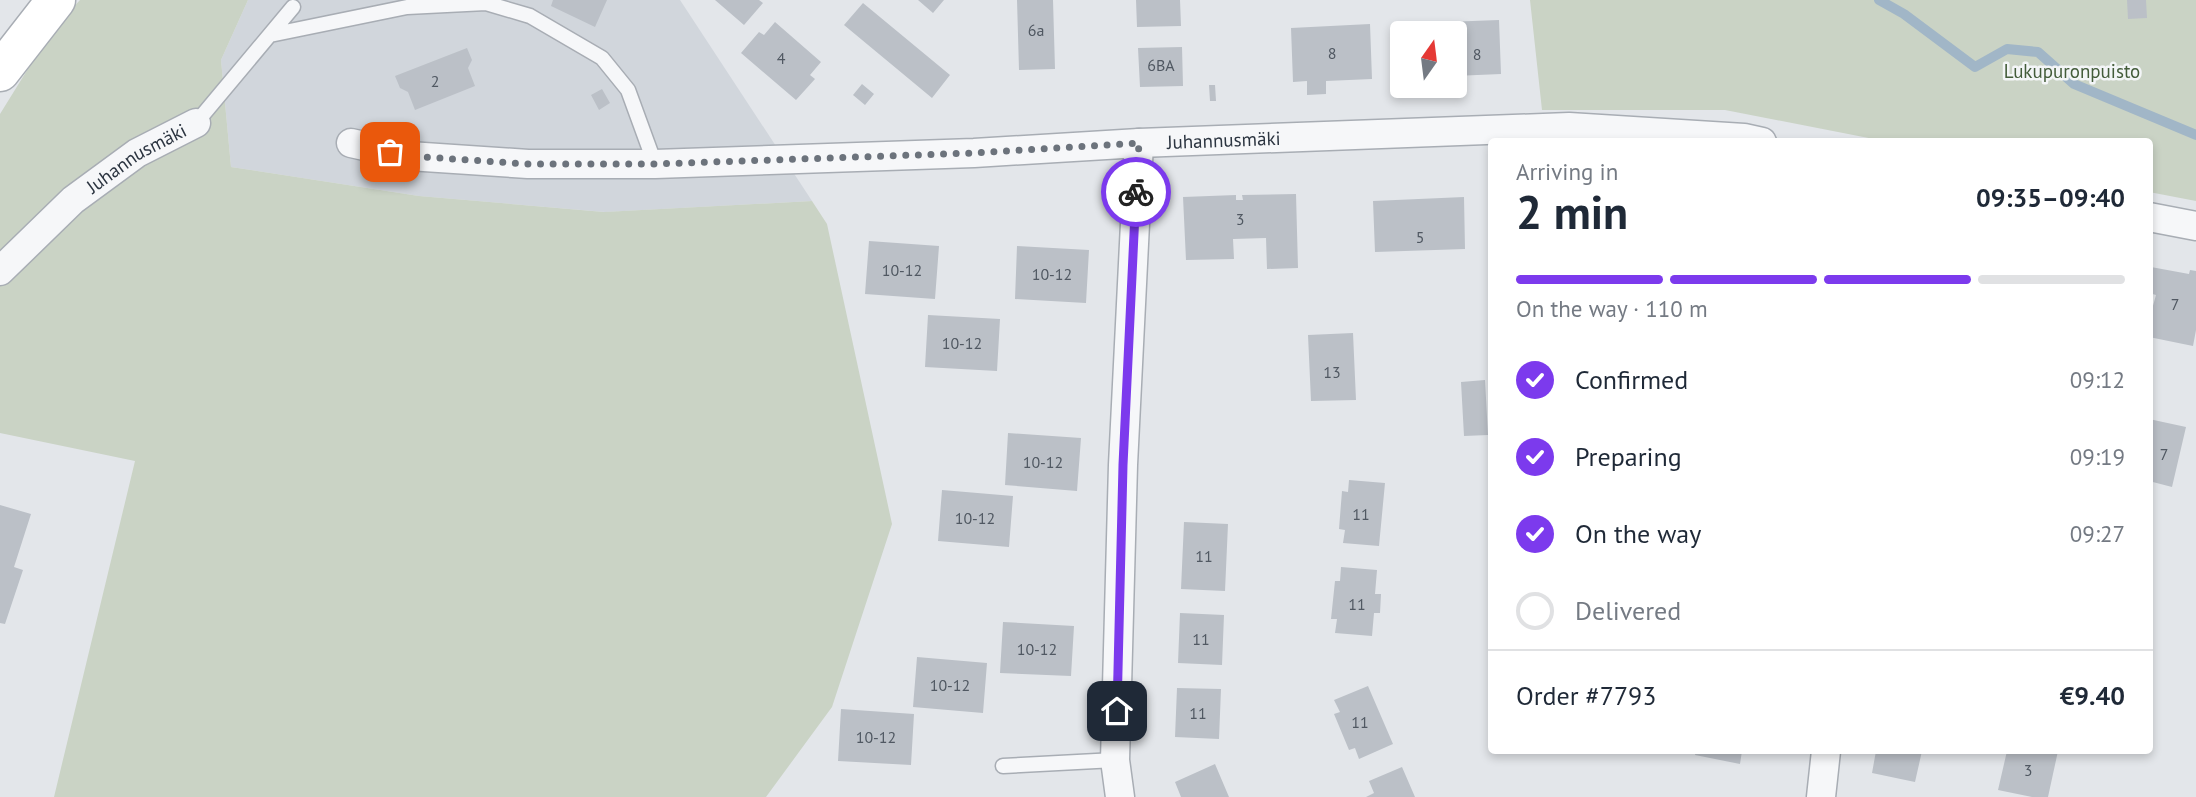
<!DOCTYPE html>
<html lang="en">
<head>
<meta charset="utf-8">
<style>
	body { margin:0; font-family:"PT Sans",sans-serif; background:#f2f2f3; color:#1f2937; height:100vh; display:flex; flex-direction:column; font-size:26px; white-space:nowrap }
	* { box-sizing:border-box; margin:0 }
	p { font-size:23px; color:#747a83 }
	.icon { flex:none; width:38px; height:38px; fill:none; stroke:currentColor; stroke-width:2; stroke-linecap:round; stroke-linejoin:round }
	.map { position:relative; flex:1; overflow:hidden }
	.panel { position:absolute; left:1488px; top:138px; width:665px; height:616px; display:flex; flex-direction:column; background:#fff; border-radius:7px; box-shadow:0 4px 10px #0003 }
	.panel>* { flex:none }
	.needle { width:46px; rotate:14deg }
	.controls { position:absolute; left:1390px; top:21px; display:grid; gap:14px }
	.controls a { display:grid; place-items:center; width:77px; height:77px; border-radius:7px; background:#fff; box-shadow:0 4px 10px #0003; font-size:35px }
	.pin { position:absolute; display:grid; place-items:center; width:60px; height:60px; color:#fff; margin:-30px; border-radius:14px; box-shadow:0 4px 10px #0006 }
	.courier { position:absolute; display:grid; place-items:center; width:70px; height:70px; margin:-35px; border:5px solid #7c3aed; border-radius:50%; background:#fff; color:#222; box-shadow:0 2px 9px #0007 }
	.summary em { font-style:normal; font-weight:600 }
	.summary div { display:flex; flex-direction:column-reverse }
	.summary { display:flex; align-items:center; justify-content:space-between; height:119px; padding:0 28px }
	h1 { font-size:46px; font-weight:600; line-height:52px }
	.bar { display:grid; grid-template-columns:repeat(4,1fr); gap:10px 7px; align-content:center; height:84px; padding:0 28px }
	.bar i { height:9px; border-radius:5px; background:#e0e1e3 }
	.bar .on { background:#7c3aed }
	.bar p { grid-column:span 4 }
	.line { display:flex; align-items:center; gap:18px; padding:0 28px; border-top:2px solid #e0e1e3 }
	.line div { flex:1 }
	ol { padding:0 28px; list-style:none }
	li { display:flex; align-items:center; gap:21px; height:77px }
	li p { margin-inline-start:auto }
	li .icon { padding:7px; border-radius:50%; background:#7c3aed; color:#fff; stroke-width:4 }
	li:last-child { color:#747a83 }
	li i { width:38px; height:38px; border:4px solid #e0e1e3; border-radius:50% }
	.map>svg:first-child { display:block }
</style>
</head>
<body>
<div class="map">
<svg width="2196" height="797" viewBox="0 0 2196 797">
	<rect width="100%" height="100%" fill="#e3e6ea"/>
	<path fill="#d1d6dc" d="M248,0H680L812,201L605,212L419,196L231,167L221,60Z"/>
	<path fill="#cad3c5" d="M80,0H248L221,60L231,167L419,196L604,212L812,201L827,224L892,524L832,707L766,797H54L135,461L0,433V114L52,30Z
		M1530,0H2196V201L2149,192V142H1889L1725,110H1542Z"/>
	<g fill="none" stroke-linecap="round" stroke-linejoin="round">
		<path stroke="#a1b6c7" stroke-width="10" d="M1879,0L1904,14L1975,67L2007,49L2038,52L2074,84L2196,135"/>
	</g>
	<path fill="#bbc0c7" d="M553,0H607L595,27L551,6Z
		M715,0H759L763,3L744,25Z
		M918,0H944L933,13Z
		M1017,0H1053L1055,69L1019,70Z
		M1136,0H1180L1181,26L1137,27Z
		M2127,0H2146L2147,18L2128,19Z
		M863,3L950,75L932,98L844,25Z
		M1499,20L1501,74L1454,76V33H1419V23Z
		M775,22L821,62L810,75L815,79L796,100L741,53L759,32L764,35Z
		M1370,24L1372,79L1326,81V94L1307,95V81L1293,82L1291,28Z
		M1182,47L1183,86L1140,87L1138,48Z
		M467,48L472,60L468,68L475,86L415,110L408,92L400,88L395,76Z
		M862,84L874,94L865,105L853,95Z
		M1209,85H1215L1216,101H1210Z
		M602,89L610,103L599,110L591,95Z
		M1296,194L1298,268L1267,269L1266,238L1233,239L1234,259L1186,260L1183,197L1236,195V200H1243L1242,195Z
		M1464,197L1465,249L1375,252L1373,201Z
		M869,241L939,246L935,299L865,294Z
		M1017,246L1089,250L1086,303L1015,299Z
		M2151,267L2189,274L2190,270L2196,271V330L2193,346L2149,337V320L2156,295L2149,293Z
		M928,315L1000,319L997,371L925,367Z
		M1353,333L1356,400L1311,401L1308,335Z
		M1485,380L1488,435L1464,436L1461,382Z
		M2149,419L2186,427L2172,487L2149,481Z
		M1008,433L1081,438L1077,491L1005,485Z
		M1349,480L1385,483L1379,546L1343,543L1345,530L1339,529L1342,491L1348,492Z
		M942,490L1013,496L1009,547L938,541Z
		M0,505L31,514L14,567L23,570L5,624L0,623Z
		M1184,522L1228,524L1225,591L1181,589Z
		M1341,567L1377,570L1375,594H1381L1380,613H1374L1372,636L1335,633L1337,619H1331L1335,581H1340Z
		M1180,613L1224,615L1222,665L1178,663Z
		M1003,622L1074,626L1071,676L1000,673Z
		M917,657L987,663L983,713L913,707Z
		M1368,686L1393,744L1359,759L1355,748L1349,750L1334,714L1340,712L1334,700Z
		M1177,688L1221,689L1219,739L1175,737Z
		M841,709L914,714L911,765L838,761Z
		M1696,751H1742L1740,764L1695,755Z
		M1876,751H1922L1915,782L1872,773Z
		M2007,751H2058L2048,797H2032L1998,790Z
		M1215,764L1229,797H1181L1175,782Z
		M1402,767L1415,797H1366L1374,793L1369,781Z"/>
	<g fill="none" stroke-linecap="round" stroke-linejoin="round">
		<defs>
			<path id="lane" d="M270,35L407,7L486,3L530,16L602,58L628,90L655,164
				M196,123L293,7
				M1003,766L1115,760"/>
			<g id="street">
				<path id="s1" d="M351,143L409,156L528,164H655L974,153L1139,143L1569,127L1744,138L1762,142"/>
				<path d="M2149,217L2196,226"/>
				<path id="s2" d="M0,271L73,200L137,153L196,123"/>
				<path d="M1120,797L1115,760L1123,465L1139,143"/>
				<path d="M1821,797L1826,751"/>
			</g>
			<path id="secondary" d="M0,72L56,0"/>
		</defs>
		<use href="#lane" stroke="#a8adb4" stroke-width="17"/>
		<use href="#street" stroke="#a8adb4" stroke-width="31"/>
		<use href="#secondary" stroke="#a8adb4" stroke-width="41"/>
		<use href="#lane" stroke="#f6f7f9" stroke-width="14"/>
		<use href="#street" stroke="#f6f7f9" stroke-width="28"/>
		<use href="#secondary" stroke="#fff" stroke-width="38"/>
	</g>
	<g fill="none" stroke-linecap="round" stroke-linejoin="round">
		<path stroke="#6c737c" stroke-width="7" stroke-dasharray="0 12.6" d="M390,152L409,156L528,164H655L974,153L1139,143L1136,192"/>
		<path stroke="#7c3aed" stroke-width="9" d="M1117,711L1123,465L1136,192"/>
	</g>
	<g text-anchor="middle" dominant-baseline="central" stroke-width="5" stroke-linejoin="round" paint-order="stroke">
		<g font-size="16" fill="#505862">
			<text x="1036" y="30">6a</text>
			<text x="1332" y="53">8</text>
			<text x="1477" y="54">8</text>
			<text x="781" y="58">4</text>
			<text x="1161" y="65">6BA</text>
			<text x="435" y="81">2</text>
			<text x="1240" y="219">3</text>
			<text x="1420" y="237">5</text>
			<text x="902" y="270">10-12</text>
			<text x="1052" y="274">10-12</text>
			<text x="2175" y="304">7</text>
			<text x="962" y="343">10-12</text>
			<text x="1332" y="372">13</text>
			<text x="2164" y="454">7</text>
			<text x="1043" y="462">10-12</text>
			<text x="1361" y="514">11</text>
			<text x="975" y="518">10-12</text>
			<text x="1204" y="556">11</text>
			<text x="1357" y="604">11</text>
			<text x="1201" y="639">11</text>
			<text x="1037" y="649">10-12</text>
			<text x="950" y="685">10-12</text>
			<text x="1198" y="713">11</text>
			<text x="1360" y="722">11</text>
			<text x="876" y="737">10-12</text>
			<text x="2028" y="770">3</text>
		</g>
		<g font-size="19" fill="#435c3a" stroke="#f3f5f7">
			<text x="2072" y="71">Lukupuronpuisto</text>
		</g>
		<g font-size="19" fill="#2c3541" stroke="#f3f5f7">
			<text stroke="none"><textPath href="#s1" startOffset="875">Juhannusmäki</textPath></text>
			<text stroke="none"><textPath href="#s2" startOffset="178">Juhannusmäki</textPath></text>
		</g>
	</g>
</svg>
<div class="controls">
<a><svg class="needle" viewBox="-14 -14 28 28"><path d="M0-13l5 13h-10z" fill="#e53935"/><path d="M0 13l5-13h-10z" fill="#747a83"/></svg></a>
</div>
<div class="pin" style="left:390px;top:152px;background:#ea580c"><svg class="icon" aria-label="bag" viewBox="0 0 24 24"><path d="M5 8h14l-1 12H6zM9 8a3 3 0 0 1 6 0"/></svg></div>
<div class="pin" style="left:1117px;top:711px;background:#1f2937"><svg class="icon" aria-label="home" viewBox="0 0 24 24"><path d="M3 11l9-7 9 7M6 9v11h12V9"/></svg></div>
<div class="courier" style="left:1136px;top:192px"><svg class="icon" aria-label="bike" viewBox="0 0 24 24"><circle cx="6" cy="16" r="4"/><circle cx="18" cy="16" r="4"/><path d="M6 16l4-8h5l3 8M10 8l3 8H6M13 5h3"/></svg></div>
<section class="panel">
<div class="summary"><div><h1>2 min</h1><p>Arriving in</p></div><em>09:35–09:40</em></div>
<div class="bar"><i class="on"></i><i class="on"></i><i class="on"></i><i></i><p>On the way · 110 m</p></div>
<ol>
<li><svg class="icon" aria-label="check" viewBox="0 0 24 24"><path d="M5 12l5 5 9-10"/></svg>Confirmed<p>09:12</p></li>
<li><svg class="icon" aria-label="check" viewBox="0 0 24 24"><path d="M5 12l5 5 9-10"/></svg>Preparing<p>09:19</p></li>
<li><svg class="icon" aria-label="check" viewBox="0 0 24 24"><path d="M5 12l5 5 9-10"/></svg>On the way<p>09:27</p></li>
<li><i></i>Delivered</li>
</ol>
<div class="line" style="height:91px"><div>Order #7793</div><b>€9.40</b></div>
</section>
</div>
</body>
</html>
